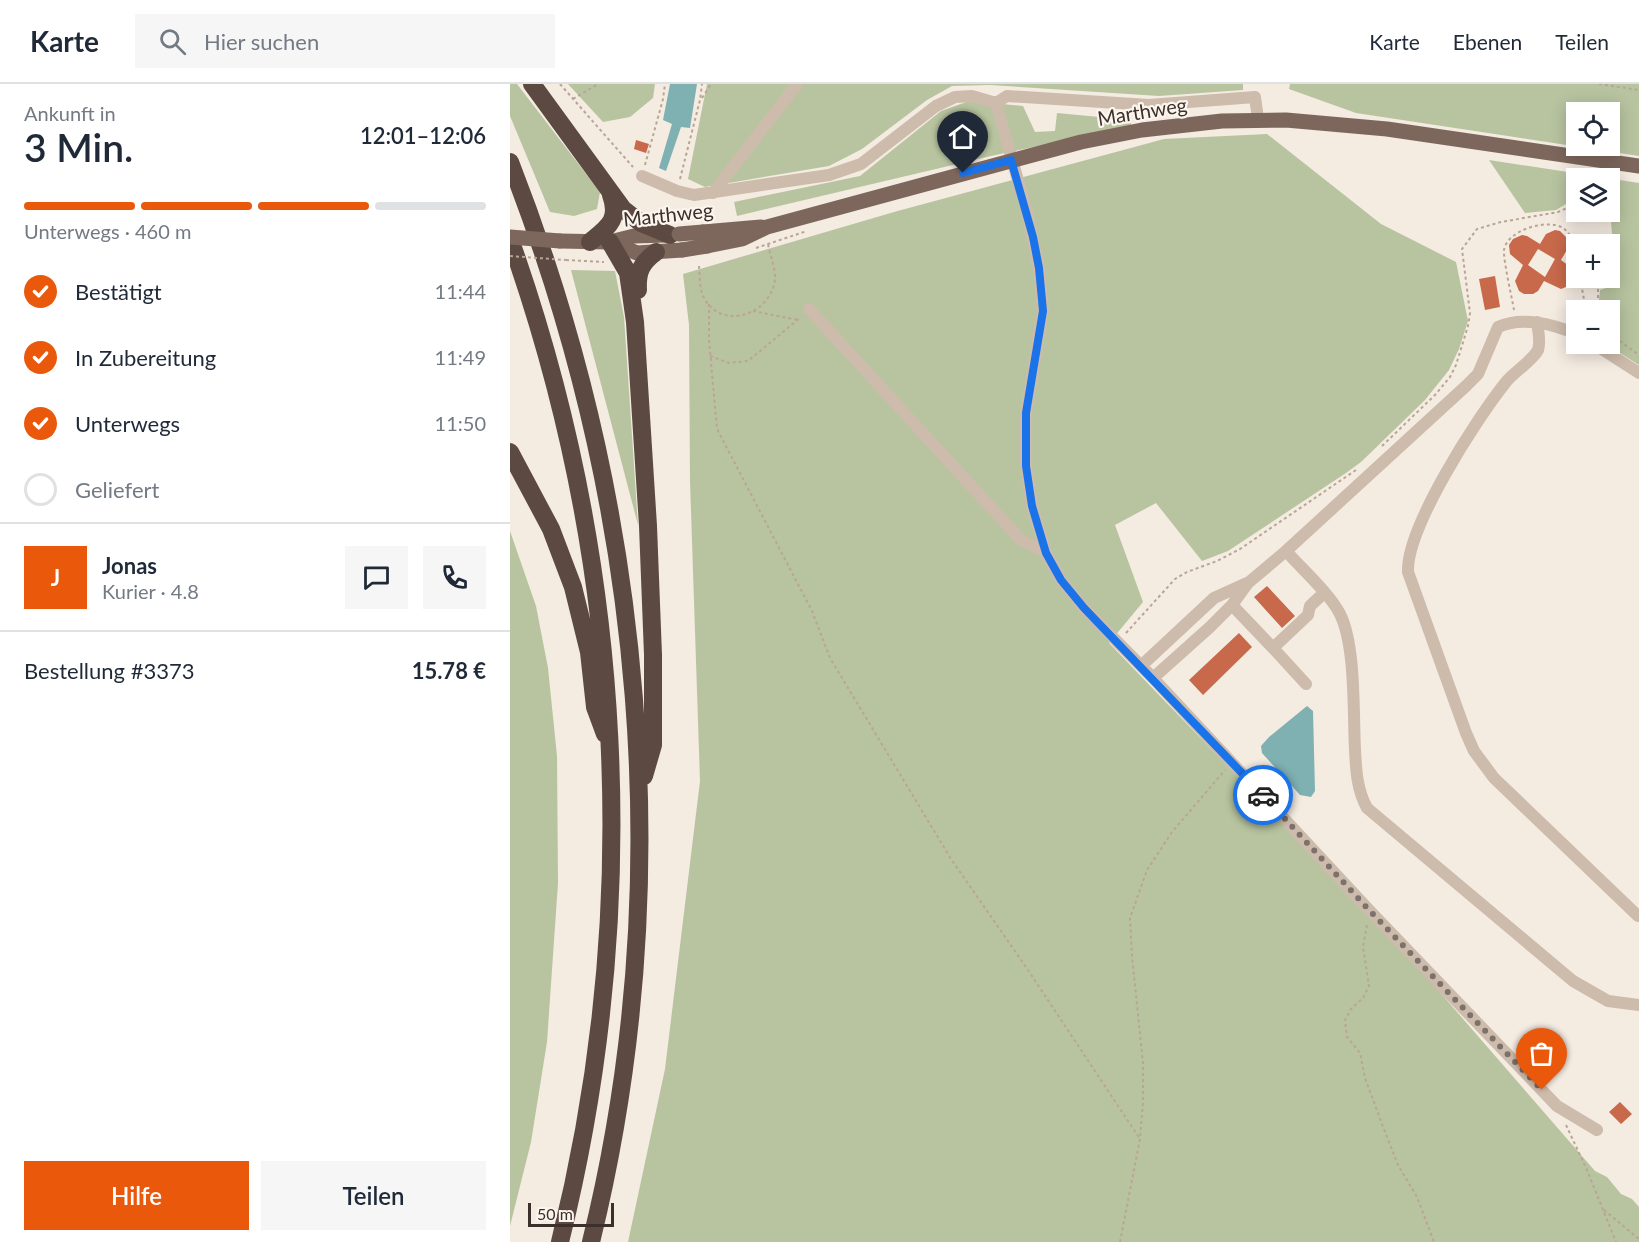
<!DOCTYPE html>
<html lang="de">
<head>
<meta charset="utf-8">
<style>
	body { margin:0; font-family:Lato,sans-serif; background:#f6f6f7; color:#1f2937; height:100vh; display:flex; flex-direction:column; font-size:22px; white-space:nowrap }
	* { box-sizing:border-box; margin:0 }
	p { font-size:20px; color:#747a83 }
	.icon { flex:none; width:33px; height:33px; fill:none; stroke:currentColor; stroke-width:2; stroke-linecap:round; stroke-linejoin:round }
	.map { position:relative; flex:1; overflow:hidden }
	.panel { display:flex; flex-direction:column; background:#fff; width:510px }
	.panel>* { flex:none }
	.buttons { position:absolute; left:1056px; top:18px; display:grid; gap:12px }
	.buttons a { display:grid; place-items:center; width:54px; height:54px; border-radius:0px; background:#fff; box-shadow:0 3px 15px #0003; font-size:30px }
	.scale { position:absolute; left:18px; bottom:15px; width:86px; box-sizing:border-box; padding-left:6px; border:3px solid #3b302b; border-top:0; font-size:16px; line-height:21px; white-space:nowrap; color:#3b302b; -webkit-text-stroke:4px #fbf5ee; paint-order:stroke }
	.pin { position:absolute; display:grid; place-items:center; width:51px; height:51px; color:#fff; margin:-62px -26px; border-radius:50% 50% 50% 0; rotate:-45deg; box-shadow:0 0 6px #0007 }
	.pin .icon { rotate:45deg }
	.courier { position:absolute; display:grid; place-items:center; width:60px; height:60px; margin:-30px; border:4px solid #1a73e8; border-radius:50%; background:#fff; color:#222; box-shadow:0 2px 8px #0007 }
	.overview em { font-style:normal; font-weight:600 }
	.overview div { display:flex; flex-direction:column-reverse }
	.overview { display:flex; align-items:center; justify-content:space-between; height:102px; padding:0 24px }
	h1 { font-size:39px; font-weight:600; line-height:45px }
	.bar { display:grid; grid-template-columns:repeat(4,1fr); gap:9px 6px; align-content:center; height:72px; padding:0 24px }
	.bar i { height:8px; border-radius:4px; background:#e0e1e3 }
	.bar .active { background:#ea580c }
	.bar p { grid-column:span 4 }
	.line { display:flex; align-items:center; gap:15px; padding:0 24px; border-top:2px solid #e0e1e3 }
	.line div { flex:1 }
	.round { display:grid; place-items:center; flex:none; width:63px; height:63px; border-radius:0px; background:#f6f6f7 }
	ol { padding:0 24px; list-style:none }
	li { display:flex; align-items:center; gap:18px; height:66px }
	li p { margin-inline-start:auto }
	li .icon { padding:6px; border-radius:50%; background:#ea580c; color:#fff; stroke-width:4 }
	li:last-child { color:#747a83 }
	li i { width:33px; height:33px; border:3px solid #e0e1e3; border-radius:50% }
	.button { display:flex; gap:12px; margin-top:auto; padding:12px 24px }
	.button a { flex:1; height:69px; border-radius:0px; background:#ea580c; color:#fff; font-size:24px; font-weight:600; line-height:69px; text-align:center }
	.button a+a { background:#f6f6f7; color:#1f2937 }
	header { display:flex; align-items:center; gap:36px; box-sizing:border-box; height:84px; padding:0 30px; background:#fff; border-bottom:2px solid #e0e1e3 }
	header strong { font-size:28px }
	nav { display:flex; gap:33px; margin-inline-start:auto; font-size:21px }
	.search { width:420px; height:54px; background:#f6f6f7; display:flex; align-items:center; gap:15px; box-sizing:border-box; padding:0 21px; border-radius:0px; color:#747a83; font-size:22px }
	main { display:flex; flex:1; min-height:0 }
	.map>svg:first-child { display:block }
</style>
</head>
<body>
<header>
<strong>Karte</strong>
<div class="search"><svg class="icon" aria-label="search" viewBox="0 0 24 24"><circle cx="10" cy="10" r="6"/><path d="M15 15l6 6"/></svg>Hier suchen</div>
<nav><a>Karte</a><a>Ebenen</a><a>Teilen</a></nav>
</header>
<main>
<section class="panel">
<div class="overview"><div><h1>3 Min.</h1><p>Ankunft in</p></div><em>12:01–12:06</em></div>
<div class="bar"><i class="active"></i><i class="active"></i><i class="active"></i><i></i><p>Unterwegs · 460 m</p></div>
<ol>
<li><svg class="icon" aria-label="check" viewBox="0 0 24 24"><path d="M5 12l5 5 9-10"/></svg>Bestätigt<p>11:44</p></li>
<li><svg class="icon" aria-label="check" viewBox="0 0 24 24"><path d="M5 12l5 5 9-10"/></svg>In Zubereitung<p>11:49</p></li>
<li><svg class="icon" aria-label="check" viewBox="0 0 24 24"><path d="M5 12l5 5 9-10"/></svg>Unterwegs<p>11:50</p></li>
<li><i></i>Geliefert</li>
</ol>
<div class="line" style="height:108px"><b class="round" style="background:#ea580c;color:#fff">J</b><div><b>Jonas</b><p>Kurier · 4.8</p></div><a class="round"><svg class="icon" aria-label="chat" viewBox="0 0 24 24"><path d="M4 5h16v11H9l-5 4z"/></svg></a><a class="round"><svg class="icon" aria-label="phone" viewBox="0 0 24 24"><path d="M5 4h4l2 5-3 2q2 4 5 5l2-3 5 2v4C11 20 4 13 5 4z"/></svg></a></div>
<div class="line" style="height:78px"><div>Bestellung #3373</div><b>15.78 €</b></div>
<div class="button"><a>Hilfe</a><a>Teilen</a></div>
</section>
<div class="map">
<svg width="1129" height="1158" viewBox="0 0 1129 1158">
	<rect width="100%" height="100%" fill="#f4ebe1"/>
	<path fill="#b8c4a0" fill-rule="evenodd" d="M0,0H7L90,108L87,125L64,132L40,128L0,32Z
		M58,0H145L143,14L120,33L93,38Z
		M197,0H733V6L649,12L480,1L442,2L417,16L352,65L319,82L195,103L178,95Z
		M780,0H1129V72L846,29L779,5ZM1066,28H1100V62H1066Z
		M459,17L513,22L525,48L545,47L547,29L621,36V42L481,72L227,132L224,118L350,92L431,27Z
		M757,50L871,140L946,178L958,237L949,265L939,286L915,316L851,378L836,389L718,467L692,477L646,419L605,441L633,518L599,559L882,853L1085,1087L1097,1093L1111,1110L1122,1115L1129,1123V1158H118L155,985L190,697L180,397L179,241L173,190L384,128L654,55Z
		M979,76L1129,99V281L1096,260H1100V226H1088L1090,206L1106,201L1100,124V94H1066V114L1046,126L1015,129Z
		M61,186L105,187L114,233L128,441Z
		M0,447L26,522L38,584L47,672L48,799L37,958L21,1058L0,1142Z"/>
	<path fill="#7fb0b2" d="M160,0H187L180,44L171,43L156,87L149,84L162,40L153,36Z
		M797,622L803,627L805,707L801,713L790,711L752,669L751,662L759,653Z"/>
	<path fill="#c8694b" fill-rule="evenodd" d="M126,56L139,60L136,69L124,65Z
		M1045,146L1050,147L1057,154L1058,164L1051,176L1063,185L1064,196L1061,201L1051,205L1034,197L1028,207L1023,210H1014L1009,207L1005,197L1013,181L1000,170L999,161L1003,155L1012,151L1017,152L1030,160L1036,150ZM1028,165L1045,175L1035,193L1018,181Z
		M985,192L990,223L975,226L969,195Z
		M757,502L785,532L772,544L744,513Z
		M729,549L742,563L693,611L679,596Z
		M1110,1018L1122,1030L1111,1040L1099,1028Z"/>
	<g fill="none" stroke-linecap="round" stroke-linejoin="round">
		<path stroke="#b9a596" stroke-width="2" stroke-dasharray="3 3" stroke-linecap="butt" d="M50,0L123,83
			M1089,0L1129,6
			M192,14L201,0
			M63,15L88,0
			M135,81L153,15L155,0
			M170,95L190,16L192,0
			M183,134L184,122
			M246,164L297,147
			M56,176L94,178
			M189,182C190,192 189,205 194,214C212,247 260,231 265,196C266,186 260,171 258,160
			M1070,194L1076,226
			M199,220V255L207,345L302,527L320,574L441,775L518,886L630,1055
			M1004,226C1002,214 993,175 994,166C997,146 1038,134 1053,144C1064,151 1064,167 1066,178
			M1088,226V204L1092,194
			M243,227L288,236
			M1100,250L1129,271
			M200,272L219,279L238,277L291,233
			M872,362L925,311L940,293L946,281L958,242L960,229L952,165L967,145L991,138L1048,128L1066,120
			M616,549L665,495L677,488L707,477L730,465L846,386
			M857,841L853,863L859,902L853,914L841,925L835,936L837,953L850,969L855,994L875,1048L888,1081L907,1113L924,1158
			M1056,1041L1077,1086L1106,1158
			M1094,1126L1129,1155
			M610,1158L630,1055L633,1018V979L622,872L620,834L637,786L662,748L715,686"/>
		<path stroke="#cdbbac" stroke-width="12" d="M748,35L745,13L639,21L497,12L486,19L517,128L529,185L533,227L516,329V382L522,422L536,469L551,496L574,524L643,594L860,827L1047,1022L1087,1046
			M132,92L167,107L184,111L319,91L351,80L426,22L445,13L462,12L486,19
			M203,109L287,0
			M299,225L511,456L536,469
			M1027,238C1028,247 1031,257 1028,266C1023,276 1003,289 996,298C967,334 896,444 898,488L956,649L964,667L984,694L1128,832
			M1084,260L1129,289
			M776,467C792,485 820,510 830,530C846,562 843,629 845,666C846,686 847,706 857,724L1063,897L1098,917L1129,921
			M722,521L763,564L798,531L800,522L814,509
			M763,564L796,600
			M631,582L704,514L737,499
			M643,594L700,543L722,521L738,499L776,467L956,302L968,290L988,243C1012,232 1043,240 1066,250"/>
		<path stroke="#7d675c" stroke-width="15" d="M193,148L251,143
			M50,157L100,158L124,152L157,151
			M100,158L127,169L172,166
			M197,162L232,155L257,143L571,58L632,46L712,37L776,36L877,45L1129,82"/>
		<path stroke="#5c4a42" stroke-width="18" d="M22,0L113,125L131,139L160,151
			M0,78C134,420 169,801 81,1158
			M0,155C115,479 133,825 50,1158
			M80,158C98,143 110,136 101,111
			M100,158L118,189L125,238L138,442L143,571V661L134,692
			M128,206C127,188 131,179 146,168
			M0,368L41,445L63,503L79,568L85,623L95,650"/>
		<path stroke="#b9a596" stroke-width="2" stroke-dasharray="3 3" stroke-linecap="butt" d="M0,172L56,176"/>
		<path stroke="#7d675c" stroke-width="15" d="M169,150L193,148
			M0,153L50,157
			M172,166L197,162"/>
	</g>
	<g fill="none" stroke-linecap="round" stroke-linejoin="round">
		<path stroke="#7c716b" stroke-width="6" stroke-dasharray="0 10.8" d="M753,711L860,827L1032,1006"/>
		<path stroke="#1a73e8" stroke-width="8" d="M453,89L501,76L523,153L529,184L533,227L516,329V382L522,422L536,469L551,496L574,524L753,711"/>
	</g>
	<g text-anchor="middle" dominant-baseline="central" stroke-width="4.5" stroke-linejoin="round" paint-order="stroke">
		<g font-size="20" fill="#3b302b" stroke="#fbf5ee">
			<text transform="translate(632 27) rotate(-9)">Marthweg</text>
			<text transform="translate(158 130) rotate(-6)">Marthweg</text>
		</g>
	</g>
</svg>
<div class="buttons">
<a><svg class="icon" aria-label="locate" viewBox="0 0 24 24"><circle cx="12" cy="12" r="6"/><path d="M12 2v4M12 18v4M2 12h4M18 12h4"/></svg></a>
<a><svg class="icon" aria-label="layers" viewBox="0 0 24 24"><path d="M12 4l9 5-9 5-9-5zM3 14l9 5 9-5"/></svg></a>
<a>+</a>
<a>−</a>
</div>
<div class="scale">50 m</div>
<div class="pin" style="left:1032px;top:1006px;background:#ea580c"><svg class="icon" aria-label="bag" viewBox="0 0 24 24"><path d="M5 8h14l-1 12H6zM9 8a3 3 0 0 1 6 0"/></svg></div>
<div class="pin" style="left:453px;top:89px;background:#1f2937"><svg class="icon" aria-label="home" viewBox="0 0 24 24"><path d="M3 11l9-7 9 7M6 9v11h12V9"/></svg></div>
<div class="courier" style="left:753px;top:711px"><svg class="icon" aria-label="car" viewBox="0 0 24 24"><path d="M5 17H2v-5l4-1 3-4h7l3 4 3 1v5h-3M9 17h6M6 11h13"/><circle cx="7" cy="17" r="2"/><circle cx="17" cy="17" r="2"/></svg></div>
</div>
</main>
</body>
</html>
